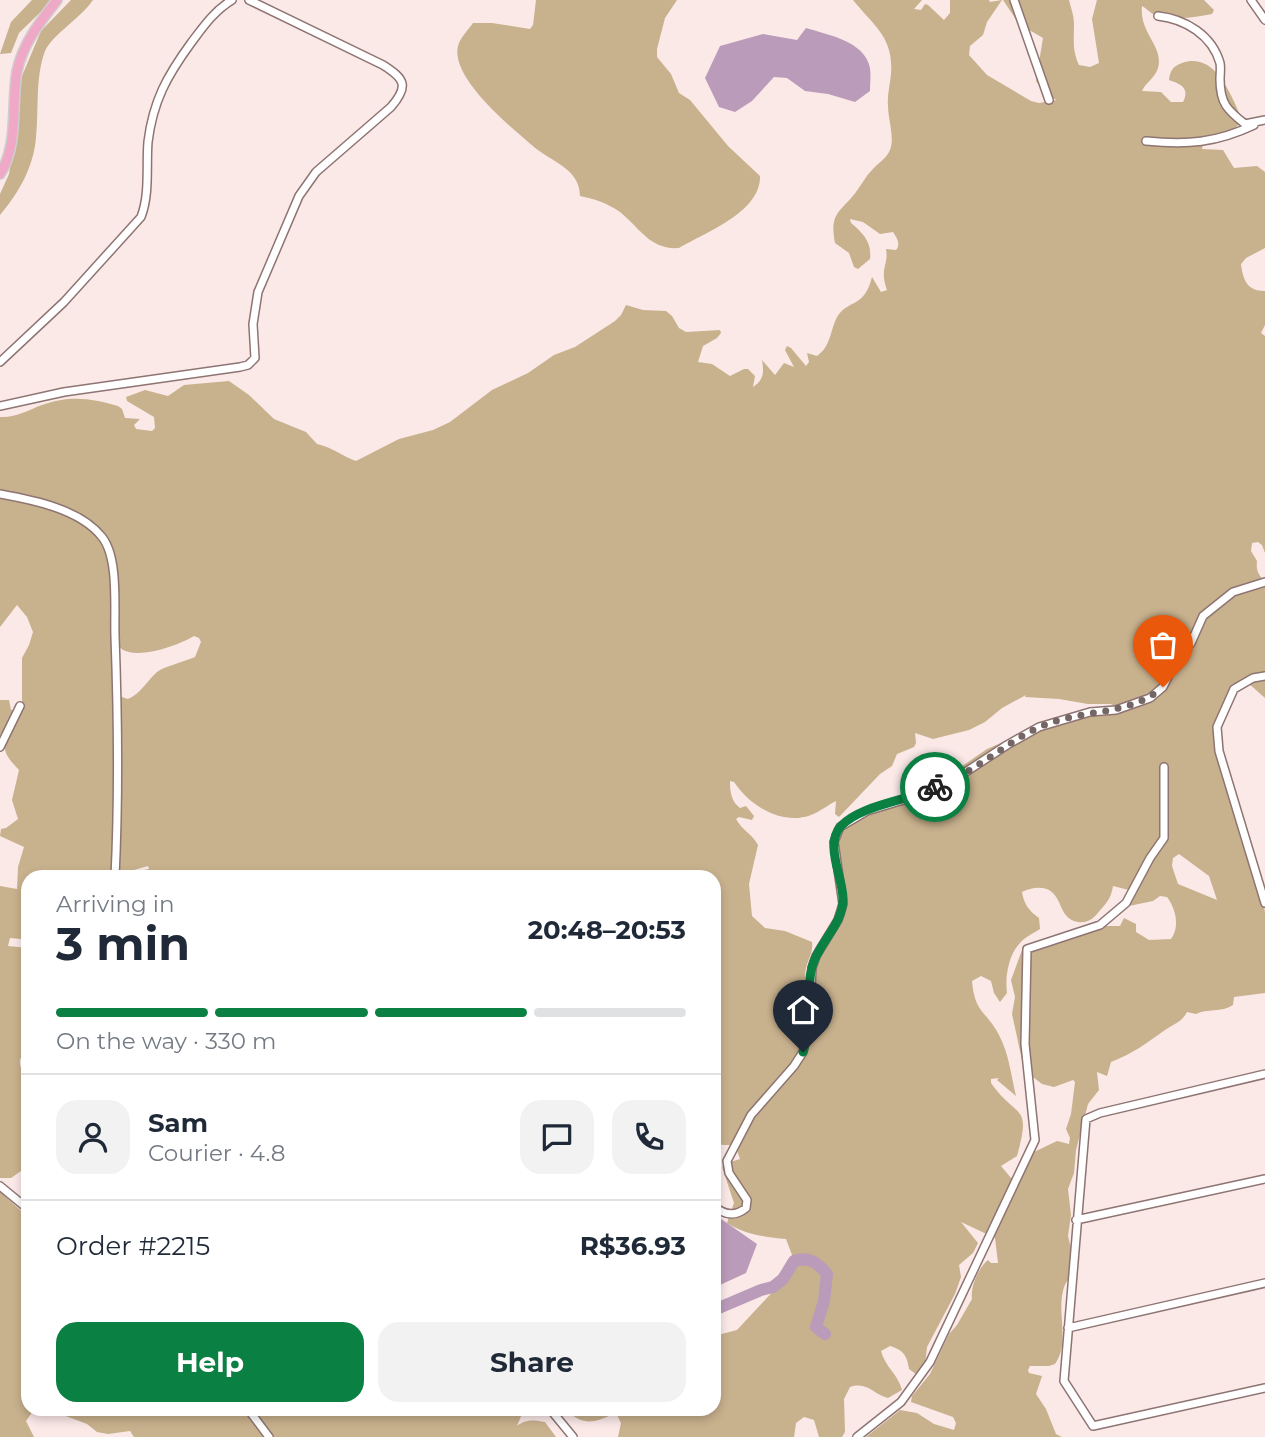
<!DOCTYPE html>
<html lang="en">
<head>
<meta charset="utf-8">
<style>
	body { margin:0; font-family:Montserrat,sans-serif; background:#f2f2f3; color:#1f2937; height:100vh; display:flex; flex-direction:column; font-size:26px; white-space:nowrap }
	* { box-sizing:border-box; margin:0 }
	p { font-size:23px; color:#747a83 }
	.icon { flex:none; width:38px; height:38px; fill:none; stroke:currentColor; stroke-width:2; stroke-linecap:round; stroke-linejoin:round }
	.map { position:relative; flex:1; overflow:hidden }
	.side { position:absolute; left:21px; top:870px; width:700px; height:546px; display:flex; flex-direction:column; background:#fff; border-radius:21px; box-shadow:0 4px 10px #0003 }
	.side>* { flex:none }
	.pin { position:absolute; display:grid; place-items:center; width:60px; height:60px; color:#fff; margin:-72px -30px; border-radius:50% 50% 50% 0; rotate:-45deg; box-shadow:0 0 7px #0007 }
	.pin .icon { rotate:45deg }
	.courier { position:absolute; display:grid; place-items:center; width:70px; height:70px; margin:-35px; border:5px solid #0b8043; border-radius:50%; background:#fff; color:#222; box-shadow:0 2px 9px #0007 }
	.head em { font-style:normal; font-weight:700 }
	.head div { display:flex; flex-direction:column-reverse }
	.head { display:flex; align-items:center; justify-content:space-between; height:119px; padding:0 35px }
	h1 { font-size:46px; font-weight:700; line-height:52px }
	.bar { display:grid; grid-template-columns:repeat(4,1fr); gap:10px 7px; align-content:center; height:84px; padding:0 35px }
	.bar i { height:9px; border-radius:5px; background:#e0e1e3 }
	.bar .on { background:#0b8043 }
	.bar p { grid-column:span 4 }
	.line { display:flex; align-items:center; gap:18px; padding:0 35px; border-top:2px solid #e0e1e3 }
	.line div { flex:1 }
	.round { display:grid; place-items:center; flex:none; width:74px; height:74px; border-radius:21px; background:#f2f2f3 }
	.primary-button { display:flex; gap:14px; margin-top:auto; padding:14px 35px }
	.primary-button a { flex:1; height:80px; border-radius:21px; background:#0b8043; color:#fff; font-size:28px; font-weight:700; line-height:80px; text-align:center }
	.primary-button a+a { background:#f2f2f3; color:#1f2937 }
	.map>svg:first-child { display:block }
</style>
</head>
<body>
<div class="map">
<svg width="1265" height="1437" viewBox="0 0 1265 1437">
	<rect width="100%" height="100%" fill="#fbe9e8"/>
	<path fill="#c8b18d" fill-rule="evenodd" d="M32,0H53L19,33L11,53L0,54L11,22Z
		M71,0H93C81,18 52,35 45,51C35,78 39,109 36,137C34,166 19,193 0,215V194L9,174L12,154L19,83L41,31Z
		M536,0H677L665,18L657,49V57L671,74L679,93L690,100L728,146L760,176C761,212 706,232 679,248C650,250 640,228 620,212C607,203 595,199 580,196C580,169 552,162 534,147C512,128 450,78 458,46C460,38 468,30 473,23H492L530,29L533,25Z
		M853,0H922L914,9L921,10L925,4L928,5L944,20L950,13V0H989L990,2L1002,0L987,22L983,35L970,46L969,55L987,75L1031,101L1039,103L1056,100L1041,88L1036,81L1043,38L1019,24L1003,0H1069C1071,8 1074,16 1074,24C1074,40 1072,50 1079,65L1090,67L1099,63L1092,19L1097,0H1204L1214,10L1212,14C1194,18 1173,20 1155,15C1150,13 1146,8 1142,6C1139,33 1164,46 1158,68C1155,78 1146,82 1142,91L1161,92L1171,102H1183C1190,88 1181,84 1169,80C1170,71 1173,66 1182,63C1216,51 1231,96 1242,119C1235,135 1215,135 1203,145L1202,149L1223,150L1234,168L1257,166L1265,172V248L1246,258L1241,264C1243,280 1247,291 1265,291V325L1261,333L1265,336V553L1262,545L1258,542L1252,543L1251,551L1257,561C1256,570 1258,575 1265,581V698L1247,682C1203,696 1225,766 1233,798C1236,812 1237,827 1241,840C1248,864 1262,887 1265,912C1265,938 1265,967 1265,993L1234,997L1233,1005C1221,1013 1207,1008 1196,1014L1187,1012C1182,1022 1174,1024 1165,1030C1147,1043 1132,1054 1111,1062L1107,1076L1097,1072L1099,1090L1088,1104L1076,1150L1074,1173L1068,1189L1071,1215L1068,1236L1072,1253L1079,1256C1081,1270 1066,1276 1063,1291C1057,1314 1070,1343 1055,1364L1049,1366H1030L1028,1370L1029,1373L1042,1376L1036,1394L1046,1409L1056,1434L1062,1437H866L900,1410L917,1413L934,1424L954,1430L956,1423L953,1417L911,1402L912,1396L930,1374L949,1334L957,1325L972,1299C970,1287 979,1267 988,1260L991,1263H998L995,1238L961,1222L978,1243L973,1253L959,1265L961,1277L955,1294L927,1347L925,1365L917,1375L909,1369C907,1355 903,1350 890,1346L881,1351C885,1367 898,1374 902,1390L888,1398C873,1394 867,1381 850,1387L844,1399L845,1432L842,1437H819L814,1420L804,1417L796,1423L794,1437H618L621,1423L616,1413C592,1423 586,1427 564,1409H714V1336L737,1330L778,1286L790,1266L792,1255L786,1239C765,1237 746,1235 727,1223L734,1203L722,1167L727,1163L740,1159L735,1145H723L714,1143V877H141L144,870L149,869L148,866L134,870L135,873L133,877H28V932L26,931L21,939L10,938L8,946L28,948V1052L20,1059C19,1067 22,1071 28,1075V1166L11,1178H0V886L17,889L18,867L24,847L0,836L1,829L6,828L18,819L12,800L19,770C0,750 3,748 10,722L0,735V700H9L11,710L22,711V658L29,645L33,632L27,617L17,605L0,627V417C16,418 28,410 42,405C70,395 91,398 118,406L122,409L125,418L140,419L134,425L136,429L152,431L155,428L154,417L127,401L126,397L145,390L168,396L184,385L229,381L249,395L274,419L306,432L317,444C332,447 342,456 356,461L399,439L433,430L450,422L492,390L528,373L554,355L575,347L615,321L621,315L626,305L643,310L666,311L672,316L679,328L686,332L720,330L721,333L717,338L703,346L698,362L712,364L730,376L744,369H748L755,376L753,387C764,380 764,372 762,360L775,375L784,363L794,367L785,350L787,346L791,348L806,366L809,362L807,353L817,356C831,346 830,331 837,317C848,299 864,309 872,277L881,292L887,290C879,268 889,265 886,249L896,250C901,244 897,238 893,232L880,234L863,222L850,219L851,223C863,233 872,242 870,259L858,269L854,267L849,253L835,243C829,212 841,212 856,192C862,184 866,176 872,170C878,163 887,158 890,150C895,138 888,119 888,106C887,95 890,85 891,74C894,37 873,25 853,0ZM194,636L199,638L201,642L195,657C184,662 165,666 157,672C147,681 140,694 128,699L119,696L111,639C115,642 119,647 123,650C141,659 179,645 194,636ZM1026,695L1025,697L1059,699L1088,704H1111L1117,708L1033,729L987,749L929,789L849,821L841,832L838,848L844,914L820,953L810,980L806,982C802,965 814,956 812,942L785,931L765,928L752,916L749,884L758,845C752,834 742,830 736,819L739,817L752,820L754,816L746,806L740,808C731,801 730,792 730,781L734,782C750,806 782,826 811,815C821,811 828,805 836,801L835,814L839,817L880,774L892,766L897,754L914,747L916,743L915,733L933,739L969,730L985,722L1002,708ZM1179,854L1209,876L1217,900L1178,884L1172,866L1173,858ZM1113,886L1129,890L1127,905L1129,906L1153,901L1160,896L1167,897C1176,909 1180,927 1171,939L1149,940L1136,932V924L1124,918L1120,926H1099L1100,929L1030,944L1022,950L1011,980L1015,997L1012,1014L1022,1060L1033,1077L1042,1084L1054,1087L1073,1080L1075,1082L1071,1114L1066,1129L1070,1138L1069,1144L1057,1141L1034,1152L1016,1175L1011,1178L1001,1166L1017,1156C1032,1102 1017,1120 991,1083V1079L999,1078L997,1080L1016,1096C1011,1075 1009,1054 999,1035C986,1010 975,1014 972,981L981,976L991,981L994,993L1000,1002L1007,993C1005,977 1008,956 1020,943C1025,937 1034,933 1040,929L1039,918C1029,911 1024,904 1022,892C1030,888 1041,886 1049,890C1063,898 1059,919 1078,922C1086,923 1092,920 1097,914C1105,904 1111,900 1113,886Z
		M0,1192L28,1217V1409H43L33,1411L26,1421L34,1437H0Z
		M47,1409H524L517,1426C525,1419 535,1420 545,1422L556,1437H134L130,1431L108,1434L97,1432L87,1424Z"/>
	<path fill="#bb9bba" d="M806,28C828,35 865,41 870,68C871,75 870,84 870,91L855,102L828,94L805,91L787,78L774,77L752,101L735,112L719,107L705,78L720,46L763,34L797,40Z
		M714,1214L757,1244L746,1273L720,1285L714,1284Z"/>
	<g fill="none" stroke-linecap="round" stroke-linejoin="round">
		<path stroke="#bb9bba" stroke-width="12" d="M714,1310L761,1290L773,1287L783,1279L794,1261C809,1256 818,1263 827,1274L824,1301L816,1327L825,1334"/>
		<defs>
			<path id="minor" d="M1014,0L1049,100
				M1251,0L1265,20
				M1158,16C1185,19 1212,35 1220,63C1221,68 1220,75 1220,79C1220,103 1227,110 1245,124L1265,120
				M1146,141C1187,145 1216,143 1254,125
				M0,362L64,302L141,217C150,194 146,166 148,142C153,101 167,76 191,43C203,27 214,11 232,0
				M0,406L64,392L240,367L248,365L255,358L253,324L258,292L299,196L316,172L391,107C409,86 405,79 383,65L249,0
				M0,494C33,500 80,509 102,537C119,558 114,609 115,636C118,717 119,796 115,877
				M1265,676L1253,678L1234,689L1217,727L1219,751L1265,903
				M0,747L20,706
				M27,1011H28
				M1265,1074L1100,1113L1086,1119L1064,1381L1093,1426L1265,1388
				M0,1186L28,1209
				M714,1206C724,1215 735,1217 746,1208L747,1200L729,1173L727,1161L751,1115L794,1066L803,1052L809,1025L812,968L816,956L838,920L843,904L834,842L840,827L867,811L920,795L958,777L1007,745L1039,727L1090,712L1116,710L1150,698L1163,687L1175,663L1191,643L1203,616L1233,592L1265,582
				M1076,1220L1265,1179
				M1068,1328L1265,1283
				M248,1409L269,1437
				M550,1409L573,1437
				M857,1437L901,1402L930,1362L1035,1140L1025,1044L1027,949L1100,925L1126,903L1150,858L1164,838V767"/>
			<path id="major" d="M0,174C19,144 11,105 17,71C23,43 40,22 57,0"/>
		</defs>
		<use href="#minor" stroke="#8e7472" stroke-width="10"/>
		<use href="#major" stroke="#d0cece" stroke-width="12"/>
		<use href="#minor" stroke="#fff" stroke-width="7"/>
		<use href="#major" stroke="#f0a8c7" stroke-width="9"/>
	</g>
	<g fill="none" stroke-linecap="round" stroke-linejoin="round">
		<path stroke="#736665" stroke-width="7" stroke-dasharray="0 12.6" d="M935,787C943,783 952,780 959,776C988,761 1012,739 1042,726C1082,709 1130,716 1163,687"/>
		<path stroke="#0b8043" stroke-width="9" d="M803,1052C812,1024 805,995 812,967C818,943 843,925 843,899C843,877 824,845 841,826C862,804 909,801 935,787"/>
	</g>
</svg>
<div class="pin" style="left:1163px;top:687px;background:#ea580c"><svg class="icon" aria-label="bag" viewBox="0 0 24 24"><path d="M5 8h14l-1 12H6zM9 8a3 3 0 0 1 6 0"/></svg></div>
<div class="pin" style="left:803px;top:1052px;background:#1f2937"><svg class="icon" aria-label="home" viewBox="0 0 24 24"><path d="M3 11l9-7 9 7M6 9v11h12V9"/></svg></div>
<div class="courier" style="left:935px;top:787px"><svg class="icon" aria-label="bike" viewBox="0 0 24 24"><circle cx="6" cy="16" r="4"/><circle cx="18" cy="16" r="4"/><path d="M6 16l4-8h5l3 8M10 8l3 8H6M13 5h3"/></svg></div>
<section class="side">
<div class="head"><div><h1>3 min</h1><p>Arriving in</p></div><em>20:48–20:53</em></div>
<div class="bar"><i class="on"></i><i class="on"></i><i class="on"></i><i></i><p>On the way · 330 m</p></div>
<div class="line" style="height:126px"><a class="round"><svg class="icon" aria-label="person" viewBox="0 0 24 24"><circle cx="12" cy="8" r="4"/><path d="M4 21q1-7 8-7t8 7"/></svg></a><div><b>Sam</b><p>Courier · 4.8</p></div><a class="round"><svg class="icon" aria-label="chat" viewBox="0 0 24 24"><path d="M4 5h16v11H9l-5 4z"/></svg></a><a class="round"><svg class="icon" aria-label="phone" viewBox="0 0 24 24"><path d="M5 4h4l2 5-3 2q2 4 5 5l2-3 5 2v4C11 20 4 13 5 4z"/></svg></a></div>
<div class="line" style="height:91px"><div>Order #2215</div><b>R$36.93</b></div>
<div class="primary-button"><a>Help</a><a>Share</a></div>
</section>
</div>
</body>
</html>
